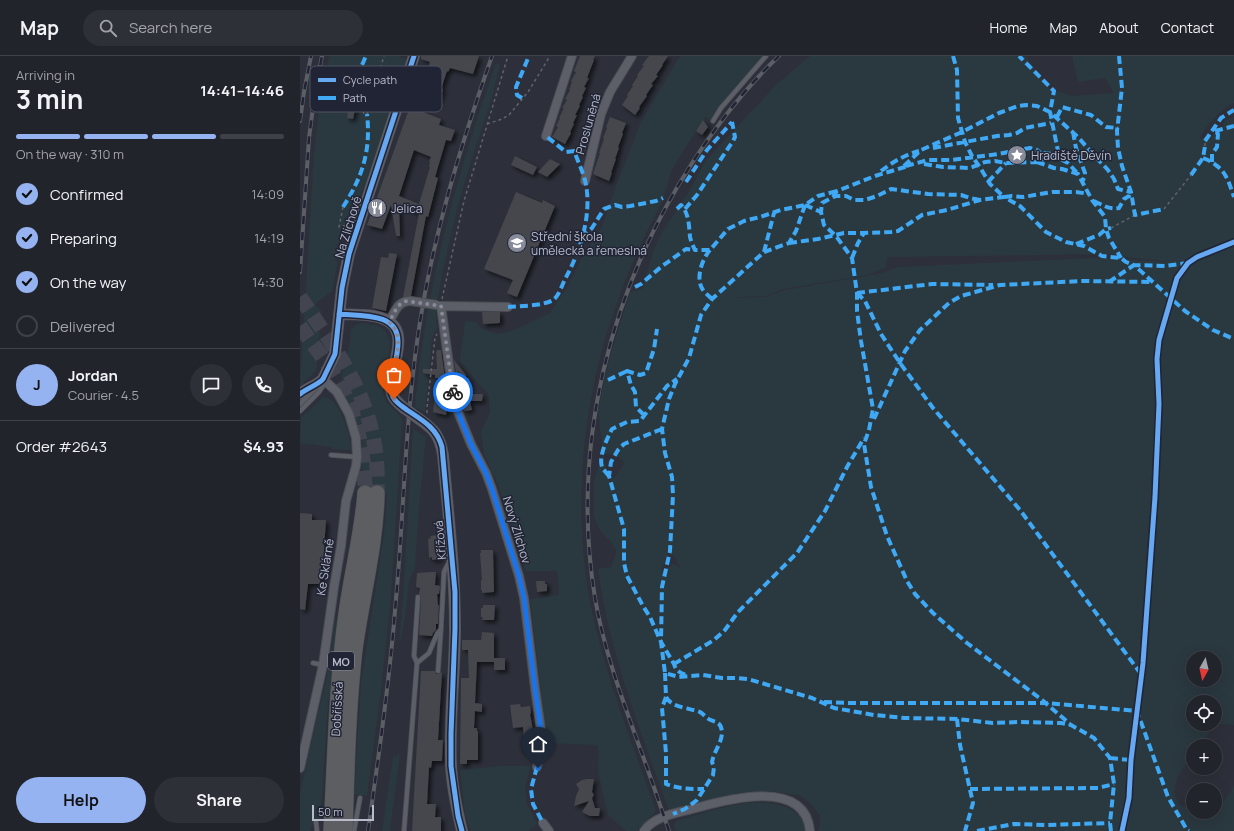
<!DOCTYPE html>
<html lang="en">
<head>
<meta charset="utf-8">
<style>
	body { margin:0; font-family:Manrope,sans-serif; background:#2e3038; color:#f1f3f6; height:100vh; display:flex; flex-direction:column; font-size:15px; white-space:nowrap }
	* { box-sizing:border-box; margin:0 }
	p { font-size:13px; color:#a2a4a9 }
	.icon { flex:none; width:22px; height:22px; fill:none; stroke:currentColor; stroke-width:2; stroke-linecap:round; stroke-linejoin:round }
	.map { position:relative; flex:1; overflow:hidden }
	.panel { display:flex; flex-direction:column; background:#22242c; width:300px }
	.panel>* { flex:none }
	.needle { width:26px; rotate:188deg }
	.tools { position:absolute; left:886px; top:595px; display:grid; gap:8px }
	.tools a { display:grid; place-items:center; width:36px; height:36px; border-radius:50%; background:#22242c; box-shadow:0 4px 16px #0002,0 0 0 1px #3f4148; font-size:20px }
	.scale { position:absolute; left:12px; bottom:10px; width:62px; box-sizing:border-box; padding-left:4px; border:2px solid #b8bbca; border-top:0; font-size:11px; line-height:14px; white-space:nowrap; color:#b8bbca; -webkit-text-stroke:3px #202435; paint-order:stroke }
	.pin { position:absolute; display:grid; place-items:center; width:34px; height:34px; color:#fff; margin:-41px -17px; border-radius:50% 50% 50% 0; rotate:-45deg; box-shadow:0 0 4px #0007 }
	.pin .icon { rotate:45deg }
	.courier { position:absolute; display:grid; place-items:center; width:40px; height:40px; margin:-20px; border:3px solid #1a73e8; border-radius:50%; background:#fff; color:#222; box-shadow:0 1px 5px #0007 }
	.headline em { font-style:normal; font-weight:700 }
	.headline div { display:flex; flex-direction:column-reverse }
	.headline { display:flex; align-items:center; justify-content:space-between; height:68px; padding:0 16px }
	h1 { font-size:26px; font-weight:700; line-height:30px }
	.bar { display:grid; grid-template-columns:repeat(4,1fr); gap:6px 4px; align-content:center; height:48px; padding:0 16px }
	.bar i { height:5px; border-radius:3px; background:#3f4148 }
	.bar .on { background:#95b2f1 }
	.bar p { grid-column:span 4 }
	.line { display:flex; align-items:center; gap:10px; padding:0 16px; border-top:1px solid #3f4148 }
	.line div { flex:1 }
	.round { display:grid; place-items:center; flex:none; width:42px; height:42px; border-radius:21px; background:#2e3038 }
	ol { padding:0 16px; list-style:none }
	li { display:flex; align-items:center; gap:12px; height:44px }
	li p { margin-inline-start:auto }
	li .icon { padding:4px; border-radius:50%; background:#95b2f1; color:#111; stroke-width:4 }
	li:last-child { color:#a2a4a9 }
	li i { width:22px; height:22px; border:2px solid #3f4148; border-radius:50% }
	.button { display:flex; gap:8px; margin-top:auto; padding:8px 16px }
	.button a { flex:1; height:46px; border-radius:24px; background:#95b2f1; color:#111; font-size:16px; font-weight:700; line-height:46px; text-align:center }
	.button a+a { background:#2e3038; color:#f1f3f6 }
	header { display:flex; align-items:center; gap:24px; box-sizing:border-box; height:56px; padding:0 20px; background:#22242c; border-bottom:1px solid #3f4148 }
	header strong { font-size:19px }
	nav { display:flex; gap:22px; margin-inline-start:auto; font-size:14px }
	.search { width:280px; height:36px; background:#2e3038; display:flex; align-items:center; gap:10px; box-sizing:border-box; padding:0 14px; border-radius:22px; color:#a2a4a9; font-size:15px }
	main { display:flex; flex:1; min-height:0 }
	.map>svg:first-child { display:block }
</style>
</head>
<body>
<header>
<strong>Map</strong>
<div class="search"><svg class="icon" aria-label="search" viewBox="0 0 24 24"><circle cx="10" cy="10" r="6"/><path d="M15 15l6 6"/></svg>Search here</div>
<nav><a>Home</a><a>Map</a><a>About</a><a>Contact</a></nav>
</header>
<main>
<section class="panel">
<div class="headline"><div><h1>3 min</h1><p>Arriving in</p></div><em>14:41–14:46</em></div>
<div class="bar"><i class="on"></i><i class="on"></i><i class="on"></i><i></i><p>On the way · 310 m</p></div>
<ol>
<li><svg class="icon" aria-label="check" viewBox="0 0 24 24"><path d="M5 12l5 5 9-10"/></svg>Confirmed<p>14:09</p></li>
<li><svg class="icon" aria-label="check" viewBox="0 0 24 24"><path d="M5 12l5 5 9-10"/></svg>Preparing<p>14:19</p></li>
<li><svg class="icon" aria-label="check" viewBox="0 0 24 24"><path d="M5 12l5 5 9-10"/></svg>On the way<p>14:30</p></li>
<li><i></i>Delivered</li>
</ol>
<div class="line" style="height:72px"><b class="round" style="background:#95b2f1;color:#111">J</b><div><b>Jordan</b><p>Courier · 4.5</p></div><a class="round"><svg class="icon" aria-label="chat" viewBox="0 0 24 24"><path d="M4 5h16v11H9l-5 4z"/></svg></a><a class="round"><svg class="icon" aria-label="phone" viewBox="0 0 24 24"><path d="M5 4h4l2 5-3 2q2 4 5 5l2-3 5 2v4C11 20 4 13 5 4z"/></svg></a></div>
<div class="line" style="height:52px"><div>Order #2643</div><b>$4.93</b></div>
<div class="button"><a>Help</a><a>Share</a></div>
</section>
<div class="map">
<svg width="934" height="775" viewBox="0 0 934 775">
	<defs>
		<filter id="shadow"><feDropShadow dx="3" dy="3" stdDeviation="2" flood-color="#0009"/></filter>
	</defs>
	<rect width="100%" height="100%" fill="#2d303a"/>
	<path fill="#2a383f" fill-rule="evenodd" d="M29,0H100L99,1L108,4L71,116L40,183L37,189L35,204L38,205L32,235L16,247L15,249L22,256L16,315L0,330L14,98L21,37ZM48,35L57,36L58,37L57,51L55,53L52,63L48,62V52L46,50L47,36Z
		M380,0H470L454,16L436,31L410,64L405,61C394,78 382,96 372,114C368,124 367,135 362,145C358,155 352,165 347,175C337,196 328,217 320,239C284,332 271,447 290,545C304,618 332,686 356,755L338,775H326L308,759L298,716L299,695L297,689L247,687L230,543L259,539L257,515H226L198,429L184,398L181,376L190,356L188,337L176,325L160,304L165,265L175,266L182,273L197,278L212,275L250,257L269,228L282,202L301,173L315,133L340,68Z
		M510,0H725L750,33L773,40L814,37L805,22L778,26L772,0H934V47C918,54 908,69 899,83L922,76L924,65L934,60V669L919,668L914,670L899,690H893C893,709 869,718 876,742C878,750 885,752 893,752V756H917L934,730V775H518L520,770V760L513,750L500,739L467,735L437,737L369,755C341,675 309,597 298,513L311,511L315,501L316,494L311,486L301,476L294,461V424L303,398L298,353L310,300L330,236L342,233L353,196L362,176L392,131L405,105L477,28ZM813,198L826,201L872,206L794,202L598,211L582,217L485,234L465,241L429,242L466,240L483,233L567,219L586,212L587,201ZM303,398H315L325,407L310,427ZM368,497L374,500L381,513L374,508L361,516ZM893,602H915V624H893ZM893,646H915V668H893Z
		M196,7L200,8L190,48L172,102L158,149L142,218L136,257L137,273L132,282L125,356L115,351C125,233 157,118 196,7Z
		M62,267C67,268 73,268 78,270C103,281 80,316 83,336C86,353 98,353 102,364L91,541L80,643L67,739L65,740L54,738L61,627L84,477L86,456L87,437L56,436C59,424 63,411 63,399C64,373 50,351 39,329L41,326L43,311L49,291L51,274L56,269Z
		M25,341C40,343 50,379 51,392L49,394L32,393V391L0,387L1,362L22,342Z
		M113,373L126,381L119,450L115,512L109,525L105,561L101,582L99,588L103,542Z
		M35,565H38L27,659L21,762L11,770L10,775H0V738L14,674L29,612Z
		M100,698L90,775H82L93,701Z
		M200,710H231L225,732L227,748L237,768L228,775H171L165,757L160,714Z
		M445,747C464,747 491,745 502,764C504,768 506,771 507,775H376L374,769L376,765L412,754Z"/>
	<path fill="#44464e" fill-rule="evenodd" filter="url(#shadow)" d="M121,0H179L173,18L150,12L148,16L147,15L141,33H143L139,46L127,43L123,56L141,63L139,69L155,74L151,85L146,84L135,121L138,122L128,161L126,160L111,240L103,241L119,157L99,149L100,180H96L91,149L82,173L67,169L112,45L117,47L130,6L121,3ZM114,94L131,101L129,106H130L129,111H130L119,148L99,140Z
		M280,0H295L293,4H294L287,22H289L284,31L286,32L282,40L283,41L279,49L280,50L275,59H277L273,67L274,68L270,76L271,77L265,88L252,81L258,71L256,70L260,62H259L264,52H262L267,44L265,43L270,34H269L272,26L271,25L276,16L274,15Z
		M349,0H368L362,9H363L356,19L358,20L351,28L353,29L346,39L347,40L339,51L340,52L335,59L322,49L328,40L327,39L333,30L332,29L338,20L337,19L344,10L342,9Z
		M47,35L59,36L57,51L55,53L53,63L47,62L48,53L46,50Z
		M310,61L326,67L322,77L323,78L318,91L319,92L315,103H316L311,117H312L309,125L293,118L300,97H299L304,83L303,82L307,72L306,71Z
		M403,64L408,71L402,79L396,75Z
		M215,100L237,111L233,119L211,109Z
		M250,103L260,108L247,121L238,116Z
		M216,136L242,147L243,144L255,150L217,241L207,237L213,224L184,213Z
		M89,197L97,198L86,255L72,252L81,201L88,202Z
		M182,256H200V267L183,268Z
		M137,294H141L145,322H135V319L123,317V313H137L136,295L137,296Z
		M154,304L166,319V322H169L170,338H183L182,345H170L172,354L164,355L161,349L159,336V315L156,317Z
		M135,338L146,339L145,352L147,353L146,359L133,356Z
		M0,457L12,458V464H26L23,509H21L20,528H8L5,554L0,553Z
		M138,479L140,503L132,504V501L129,502L128,483L131,482L130,480Z
		M181,494H193L194,536L182,537V534H181V524H182L180,497H181Z
		M132,516H136L135,529L140,530L139,538H137L138,549H139L138,568H136V574L133,577L132,580L119,579L121,541L119,538L120,532L116,531L117,517Z
		M236,525H245V528H247V535L237,536Z
		M183,549H195L194,564H182L183,561H181V552H183Z
		M182,576L194,577V602H205V614H194V606H177L175,647L182,648V656L175,655L174,672H177V675H178V704H167V708H160L161,622H169L168,594H162V584H181Z
		M121,615H135L136,618H138L142,616L138,684H143L142,705H132L131,712L129,711L127,748H136L135,761H141V775H112Z
		M220,648L221,651L230,650L231,658H230L233,674H235L236,687L224,688L223,671L213,672L210,649Z
		M287,723H294L292,736L294,739L292,742L295,752H300L299,760H290L282,756L289,745L274,750L276,740L279,733L276,728L282,724Z"/>
	<g fill="none" stroke-linecap="round" stroke-linejoin="round">
		<path stroke="#424550" stroke-width="15" stroke-dasharray="15 8" stroke-linecap="butt" d="M0,241C45,307 81,353 77,437
			M0,270C11,286 23,301 33,317C56,353 65,394 65,437"/>
		<defs>
			<path id="lane" d="M413,65L421,52L466,0
				M0,348L15,333
				M0,355L19,336L25,327
				M31,399L57,401
				M13,607L23,609
				M117,607L114,600L118,541
				M138,615L141,573
				M16,766L17,775
				M54,775L60,742
				M104,775L117,607L129,597L137,578L141,573L144,516L148,508L150,507"/>
			<path id="street" d="M246,80L272,0
				M285,125L301,58L310,36L332,0
				M208,251L141,250L154,346L171,388L186,417L192,433L219,520L224,542L235,632L241,674V692L237,711
				M89,266C95,256 98,244 111,245
				M0,712L23,609L34,531L41,490L46,445L56,410L57,401L56,382L49,358L37,336L23,323
				M243,767L249,775
				M344,775C355,759 379,757 396,752C428,743 505,722 510,775"/>
			<path id="secondary" d="M39,258C55,259 74,257 88,265C112,279 86,318 92,338C94,344 99,348 104,352
				M0,338C7,332 18,329 23,323L35,298L42,232L49,198L114,0
				M119,363C134,373 140,380 143,399C148,456 155,514 155,572C155,617 149,663 151,709C152,731 157,754 162,775"/>
			<path id="highway" d="M31,775C35,705 36,635 45,566C50,522 62,480 65,437
				M45,775C47,714 48,654 55,593C62,541 76,490 77,437"/>
		</defs>
		<use href="#lane" stroke="#4b4d54" stroke-width="5.5"/>
		<use href="#street" stroke="#4b4d54" stroke-width="10"/>
		<use href="#secondary" stroke="#4b4d57" stroke-width="12"/>
		<use href="#highway" stroke="#4a4c55" stroke-width="16"/>
		<path stroke="#60636b" stroke-width="1.5" stroke-dasharray="3 3" stroke-linecap="butt" d="M63,55L64,58H67L84,0
			M187,68L202,63L209,59L228,36L250,0
			M905,90V85
			M43,151L39,171L48,169
			M864,153L891,119
			M811,172L835,159
			M142,243L164,145L208,0
			M127,357V352L135,281L137,278"/>
		<use href="#lane" stroke="#5d5f68" stroke-width="4"/>
		<use href="#street" stroke="#5d5f68" stroke-width="8"/>
		<use href="#secondary" stroke="#5c5d66" stroke-width="11"/>
		<use href="#highway" stroke="#5d5e61" stroke-width="15"/>
		<path stroke="#5c5e66" stroke-width="1" d="M21,325L32,298L40,231L47,200L111,0
			M0,355L1,354"/>
		<defs>
			<path id="rail" d="M0,65L4,36L11,0
				M0,216L9,82L15,36L22,0
				M68,775C79,698 90,621 96,543C104,455 105,367 118,279C132,183 160,91 192,0
				M369,775C360,749 351,722 341,695C323,645 304,595 295,542C270,389 310,233 394,104C419,66 446,31 479,0"/>
		</defs>
		<use href="#rail" stroke="#5c5e66" stroke-width="4"/>
		<use href="#rail" stroke="#202435" stroke-width="2.5" stroke-dasharray="8" stroke-linecap="butt"/>
		<defs>
			<path id="street-bridge" d="M111,245L137,249"/>
			<path id="secondary-bridge" d="M104,352L119,363"/>
		</defs>
		<use href="#street-bridge" stroke="#4b4d54" stroke-width="10" stroke-linecap="butt"/>
		<use href="#secondary-bridge" stroke="#4b4d57" stroke-width="12" stroke-linecap="butt"/>
		<use href="#street-bridge" stroke="#5d5f68" stroke-width="8"/>
		<use href="#secondary-bridge" stroke="#5c5d66" stroke-width="11"/>
		<path stroke="#3fa9f5" stroke-width="4" stroke-dasharray="8 4" stroke-linecap="butt" d="M653,0L657,14L658,62L665,86L672,100L681,113L690,128L704,141L712,140L723,141L752,136H776L790,138
			M819,0L822,32L817,75L818,92L822,110L831,136L835,159L864,153
			M222,42L217,39L216,31L229,0
			M63,55V38L59,34L62,9L66,0
			M757,61L762,51L791,59L806,71L818,72
			M915,75L934,70
			M773,76L776,92L785,117V120L782,126
			M905,85L921,62L934,54
			M633,92L697,80L709,79L717,77L725,72L751,67
			M751,98L768,107L778,118
			M903,102C908,104 913,106 917,110C927,117 930,130 934,141
			M737,106L754,112L762,113L778,118L792,144L805,161L806,173L809,182L821,202
			M912,106V98L917,91L918,78L913,73
			M624,108L643,111L670,112L685,106L695,105L706,107L737,106L744,103V100
			M604,110L621,94L662,76L699,57L718,50L726,49L737,50L750,56L778,81L791,96L808,114L814,123L818,133L831,136
			M606,110L628,104H651L698,98L730,92L737,94L744,100L745,97L751,98L758,95L750,56L754,35L719,0
			M581,115C593,106 604,99 619,95
			M891,119L903,102L905,90
			M386,126L407,94L432,66
			M688,126L706,107
			M533,141L537,135L575,120L608,110
			M680,144L670,142L661,139L628,138L591,133L577,140L565,144H554L546,140H536L533,141L522,147L521,156L524,169L536,180L552,202L557,237V255L561,285L573,353L569,374L564,388L571,431L587,480L607,525L615,538L633,557L667,587L742,644L770,668
			M794,145C803,149 809,154 819,152L824,143L829,140L831,136
			M505,149L496,175L489,187L464,196L412,243L401,259L389,302L375,328L369,343L362,373L365,397L372,421L373,439L370,495L362,531L361,586L365,617L379,621L403,619L422,622H437L448,623L512,642L534,652L574,659L605,662L657,663L693,667L719,666L761,667L771,669L794,682L810,702L814,728L810,767L811,775
			M505,149L521,156
			M43,151C63,120 71,94 67,58
			M377,153L381,149C389,157 389,170 390,181C391,185 393,190 395,194H410L428,173L444,165L460,161L481,154L505,149L518,140L537,135
			M385,153L397,139L433,85L435,81L432,66
			M282,182L292,172L304,153L315,149L322,151L330,150L356,145L363,142
			M489,187L518,183L544,177H564
			M776,188L799,179L806,173L811,172
			M410,194C402,203 395,223 403,234C405,237 409,240 412,243
			M464,196L474,157
			M552,202L558,187L564,177L591,176L598,175L622,159L647,154L680,144L704,141L720,150L746,176L766,186L784,190L802,200L821,202L826,206L834,209L865,210L888,207
			M809,226L834,209L885,255L913,274L934,283
			M335,231L341,228L361,211L386,193L395,194
			M557,237L565,245L581,278L600,307L633,352L720,454L841,618
			M557,237L632,228L693,229
			M208,251C220,250 243,250 253,244C259,240 262,229 265,223C279,198 290,165 287,136C286,122 279,108 274,95L266,96L246,80
			M308,324L327,315
			M344,359L336,351L335,336L331,329L327,315L340,319L346,317L354,293L357,273
			M574,363L605,295L613,284L620,274L649,247L661,240L700,229L783,225L853,226
			M362,373L324,388L318,394L311,406L309,420L324,473V507L327,520L343,550L350,561L361,586L374,608C376,615 380,617 386,619
			M309,420C307,418 305,415 303,413C297,403 307,383 312,373L327,366L340,365L367,330L377,323
			M374,608L414,584L425,574L438,556L497,497L525,455L547,411L564,382
			M365,617L366,641C372,652 390,652 400,656C403,658 405,660 407,662C414,667 421,664 422,676C422,687 414,695 412,706L414,711L413,719L397,744L385,753L373,758
			M366,641L362,652L366,697V728C378,733 391,733 404,733
			M524,646L550,647H746L837,655L868,741L887,774L889,775
			M657,663L660,689L673,747L665,775
			M810,702L831,704
			M237,711L231,733L233,748L243,767
			M670,733L798,732L814,728
			M677,775L714,768L746,769L810,767"/>
		<defs>
			<path id="cycleway" d="M39,258C61,260 99,256 98,287C98,297 95,307 93,317C91,325 89,334 93,341C96,347 102,350 107,354C122,364 137,372 142,391L155,536V573L151,678V710L158,760L162,775
				M0,338C7,332 18,329 23,323L35,298L42,232L49,198L114,0
				M822,775L829,742L831,704L843,607L855,441L859,348L857,303L859,284L877,222L888,207L897,201L934,186"/>
		</defs>
		<use href="#cycleway" stroke="#202435" stroke-width="8"/>
		<use href="#cycleway" stroke="#66a8f1" stroke-width="5"/>
	</g>
	<g fill="none" stroke-linecap="round" stroke-linejoin="round">
		<path stroke="#878a98" stroke-width="4" stroke-dasharray="0 7.2" d="M94,343L92,336L91,330C93,309 107,282 89,266C94,258 97,247 107,245L141,250L153,336"/>
		<path stroke="#1a73e8" stroke-width="5" d="M153,336L154,346L171,388L186,417L192,433L219,520L224,542L235,632L241,674V692L238,712"/>
	</g>
	<defs>
		<symbol id="sight-disc" viewBox="-11 -11 22 22"><circle r="9.5" fill="#878a98" stroke="#202435"/><path d="M0-6L1.8-2.2L6-1.7L2.9 1.2L3.7 5.4L0 3.3L-3.7 5.4L-2.9 1.2L-6-1.7L-1.8-2.2Z" fill="#fff"/></symbol>
		<symbol id="restaurant-disc" viewBox="-11 -11 22 22"><circle r="9.5" fill="#878a98" stroke="#202435"/><path d="M-5-6h1v4h1v-4h1v4h1v-4h1v5L-1.5 .5V6h-2V.5L-5-1ZM5-6V6H3V1.5H1.5Q1.5-4 5-6Z" fill="#fff"/></symbol>
		<symbol id="university-disc" viewBox="-11 -11 22 22"><circle r="9.5" fill="#878a98" stroke="#202435"/><path d="M0-5L7-2L0 1L-7-2ZM-4 1L0 2.5L4 1V4Q0 6-4 4Z" fill="#fff"/></symbol>
	</defs>
	<g fill-rule="evenodd">
		<use href="#sight-disc" x="706" y="88" width="22" height="22"/>
		<use href="#restaurant-disc" x="66" y="141" width="22" height="22"/>
		<use href="#university-disc" x="206" y="176" width="22" height="22"/>
	</g>
	<g text-anchor="middle" dominant-baseline="central" stroke-width="3" stroke-linejoin="round" paint-order="stroke">
		<rect fill="#202435" stroke="#8a8e9d" stroke-width="1" x="28" y="596" width="26" height="18" rx="3"/>
		<g font-size="11" font-weight="bold" fill="#b8bbca">
			<text x="41" y="605">MO</text>
		</g>
		<g font-size="12" fill="#b8bbca" stroke="#202435">
			<text transform="translate(288 68) rotate(-74)">Prosluněná</text>
			<text transform="translate(48 171) rotate(-73)">Na Zlíchově</text>
			<text transform="translate(217 474) rotate(73)">Nový Zlíchov</text>
			<text transform="translate(140 484) rotate(-95)">Křížová</text>
			<text transform="translate(25 511) rotate(-81)">Ke Sklárně</text>
			<text transform="translate(37 653) rotate(-87)">Dobříšská</text>
		</g>
		<g font-size="12" fill="#b8bbca" stroke="#202435" text-anchor="start">
			<text x="731" y="99">Hradiště Děvín</text>
			<text x="91" y="152">Jelica</text>
			<text x="231" y="180">Střední škola<tspan x="231" dy="14">umělecká a řemeslná</tspan></text>
		</g>
	</g>
	<rect x="10" y="10" width="132" height="46" rx="6" fill="#202435" stroke="#4e5162" stroke-width="1"/>
	<rect x="18" y="22" width="18" height="4" fill="#66a8f1"/>
	<rect x="18" y="40" width="18" height="4" fill="#3fa9f5"/>
	<g font-size="11" fill="#b8bbca">
		<text x="43" y="28">Cycle path</text>
		<text x="43" y="46">Path</text>
	</g>
</svg>
<div class="tools">
<a><svg class="needle" viewBox="-14 -14 28 28"><path d="M0-13l5 13h-10z" fill="#e53935"/><path d="M0 13l5-13h-10z" fill="#a2a4a9"/></svg></a>
<a><svg class="icon" aria-label="locate" viewBox="0 0 24 24"><circle cx="12" cy="12" r="6"/><path d="M12 2v4M12 18v4M2 12h4M18 12h4"/></svg></a>
<a>+</a>
<a>−</a>
</div>
<div class="scale">50 m</div>
<div class="pin" style="left:94px;top:343px;background:#ea580c"><svg class="icon" aria-label="bag" viewBox="0 0 24 24"><path d="M5 8h14l-1 12H6zM9 8a3 3 0 0 1 6 0"/></svg></div>
<div class="pin" style="left:238px;top:712px;background:#1f2937"><svg class="icon" aria-label="home" viewBox="0 0 24 24"><path d="M3 11l9-7 9 7M6 9v11h12V9"/></svg></div>
<div class="courier" style="left:153px;top:336px"><svg class="icon" aria-label="bike" viewBox="0 0 24 24"><circle cx="6" cy="16" r="4"/><circle cx="18" cy="16" r="4"/><path d="M6 16l4-8h5l3 8M10 8l3 8H6M13 5h3"/></svg></div>
</div>
</main>
</body>
</html>
